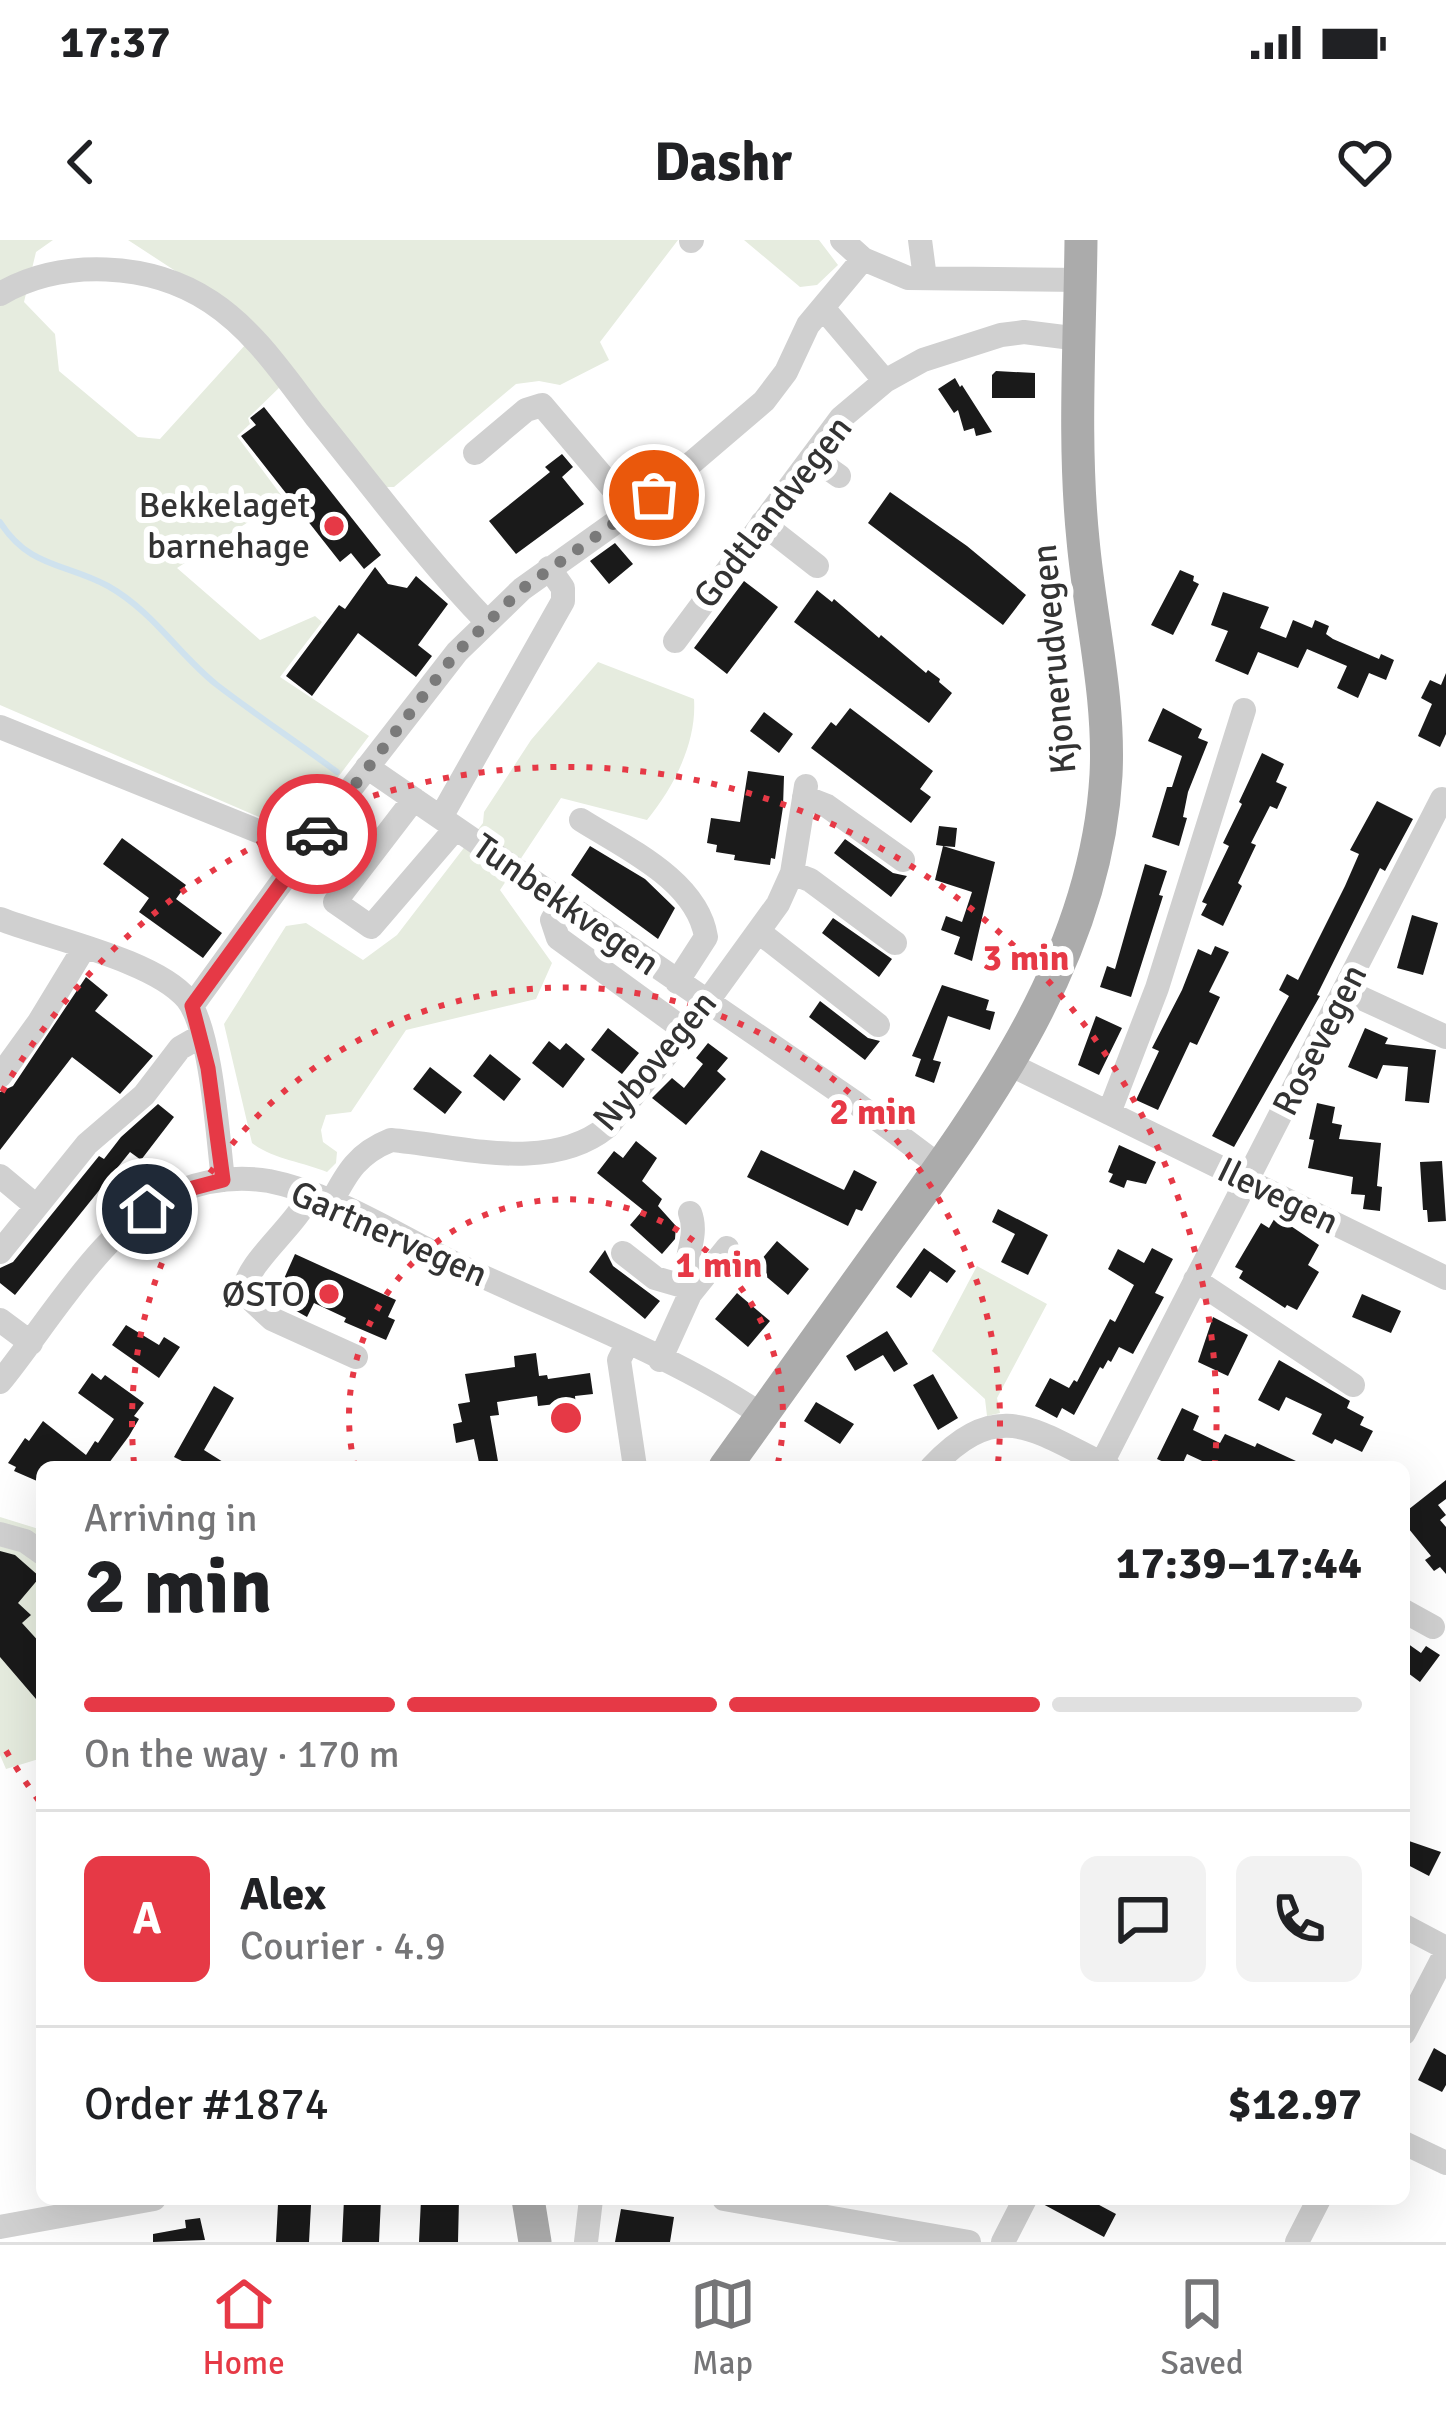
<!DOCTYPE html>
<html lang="en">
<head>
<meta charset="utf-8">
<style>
	body { margin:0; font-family:Signika,sans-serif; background:#f2f2f2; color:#202124; height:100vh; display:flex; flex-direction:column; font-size:45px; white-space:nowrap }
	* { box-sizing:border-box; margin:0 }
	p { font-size:39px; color:#757577 }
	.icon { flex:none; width:66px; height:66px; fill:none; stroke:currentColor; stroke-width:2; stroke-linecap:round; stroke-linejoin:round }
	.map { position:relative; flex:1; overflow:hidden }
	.panel { position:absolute; left:36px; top:1221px; width:1374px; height:744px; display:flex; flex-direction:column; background:#fff; border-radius:18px; box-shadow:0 12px 48px #0002 }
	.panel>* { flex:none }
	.pin { position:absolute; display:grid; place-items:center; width:102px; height:102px; color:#fff; margin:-51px; border:6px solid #fff; border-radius:50%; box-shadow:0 3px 12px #0007 }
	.courier { position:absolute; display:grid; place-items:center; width:120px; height:120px; margin:-60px; border:9px solid #e63946; border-radius:50%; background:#fff; color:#222; box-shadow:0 3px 15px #0007 }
	.headline em { font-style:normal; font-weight:700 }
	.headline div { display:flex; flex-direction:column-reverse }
	.headline { display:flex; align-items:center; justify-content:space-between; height:204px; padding:0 48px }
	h1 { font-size:78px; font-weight:700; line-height:90px }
	.bar { display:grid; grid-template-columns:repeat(4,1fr); gap:18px 12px; align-content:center; height:144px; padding:0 48px }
	.bar i { height:15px; border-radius:9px; background:#e0e0e0 }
	.bar .current { background:#e63946 }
	.bar p { grid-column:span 4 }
	.line { display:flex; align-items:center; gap:30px; padding:0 48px; border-top:3px solid #e0e0e0 }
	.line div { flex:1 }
	.round { display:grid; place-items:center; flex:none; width:126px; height:126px; border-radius:18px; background:#f2f2f2 }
	.status { display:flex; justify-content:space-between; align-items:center; height:84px; padding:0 60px; background:#fff; direction:ltr }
	.status svg { height:33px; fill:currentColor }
	header { display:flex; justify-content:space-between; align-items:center; height:156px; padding:0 48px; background:#fff; font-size:54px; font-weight:700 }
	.tabs { display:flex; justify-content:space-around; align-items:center; height:168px; border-top:3px solid #e0e0e0; background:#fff; font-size:33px; color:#757577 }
	.tabs a { display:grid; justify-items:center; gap:6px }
	.tabs .current { color:#e63946 }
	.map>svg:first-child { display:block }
</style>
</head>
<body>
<div class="status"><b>17:37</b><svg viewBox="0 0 49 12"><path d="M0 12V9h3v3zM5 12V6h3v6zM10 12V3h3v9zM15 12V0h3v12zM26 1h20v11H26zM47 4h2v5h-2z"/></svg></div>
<header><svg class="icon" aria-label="back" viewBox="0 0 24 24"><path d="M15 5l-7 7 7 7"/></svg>Dashr<svg class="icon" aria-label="heart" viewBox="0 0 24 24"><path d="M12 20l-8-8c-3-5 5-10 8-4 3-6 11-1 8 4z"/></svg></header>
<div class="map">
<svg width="1446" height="2002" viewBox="0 0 1446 2002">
	<rect width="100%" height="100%" fill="#fff"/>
	<path fill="#e6ecdf" d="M0,0H53L36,12L24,62L55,94L59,131L138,197L160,199L246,104L283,144L248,178L250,184L237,196L284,259L177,328L260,400L315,376L322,382L280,437L369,496L296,593L0,465Z
		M128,0H678L600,102L609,120L560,145L539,141L516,144L394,247H383L252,81Z
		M744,0H819L838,25L817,45L800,47Z
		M598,422L694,459C697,502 674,547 647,580L561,558L500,650L552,723L536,759L406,790L351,872L326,875L321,890L323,902L337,912L336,923L327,932C303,922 273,919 252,903L224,784L286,686L306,683L363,720L397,695L483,583L484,572L531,500Z
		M977,1026L1047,1064L997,1158L1000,1173L987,1176L985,1159L932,1111Z
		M0,1277L42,1290V1518L6,1529L0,1515Z"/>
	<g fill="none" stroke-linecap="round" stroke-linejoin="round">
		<path stroke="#cfe2ee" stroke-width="6" d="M0,282C29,328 66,323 108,346C154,372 178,414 217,445C256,475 297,502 337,532"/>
	</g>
	<path fill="#1a1a1a" d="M996,131L1035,133V158H992V135Z
		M955,138L960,147L962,145L992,192L976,196L974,188L964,191L958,170L954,173L938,149Z
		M264,167L381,315L364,329L351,313L340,322L241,196L256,185L250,178Z
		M562,214L573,227L562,237L584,264L516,314L489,281L550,232L545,227Z
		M890,252L967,306L1026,355L1003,385L868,283Z
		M615,303L633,324L609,344L590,321Z
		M375,327L388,344L407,348L416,336L448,364L418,405L432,416L416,437L358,393L312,456L286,436L339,365L345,369Z
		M1180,330L1194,336L1193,341L1199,344L1173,395L1151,385Z
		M744,341L778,367L727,434L694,408Z
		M817,350L832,362L834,359L879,398L881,395L926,433L928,430L940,439L939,442L952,453L929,483L794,382Z
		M1223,352L1269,367L1260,388L1286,398L1293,380L1312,388L1315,380L1329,386L1326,394L1333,399L1379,419L1381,414L1394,420L1386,440L1369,433L1358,458L1337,448L1347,426L1307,409L1298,428L1258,412L1248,435L1215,421L1228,391L1211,385Z
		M1446,433V494L1440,507L1418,496L1432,464L1421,458L1430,440L1441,445Z
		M850,468L933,531L920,549L931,557L911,583L811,508L831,482L836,486Z
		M1163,468L1202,489L1198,498L1208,502L1188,552L1183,577L1187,578L1179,606L1152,597L1167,547H1172L1182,516L1148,501Z
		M764,472L793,494L779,513L750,491Z
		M1262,513L1284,524L1276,542L1287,547L1277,569L1270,566L1251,603L1256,605L1238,643L1242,646L1223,686L1201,675L1207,664L1202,662L1229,606L1223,603L1242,564L1239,562Z
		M748,531L784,536L783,567L775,619L771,618L770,625L734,620L735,615L716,612L717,605L707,603L711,578L740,582Z
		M1377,561L1413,579L1385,631L1380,628L1317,755L1320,756L1234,907L1212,896L1289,756L1279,750L1287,734L1298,740L1345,646L1359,614L1350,610Z
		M939,586L957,588L955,607L943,606L995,622L972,721L954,714L960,697L941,690L946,676L962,682L972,652L935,640L943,606L936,605Z
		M122,598L186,645L176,659L222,693L203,718L139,672L149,658L103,624Z
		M845,599L893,633L907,636L891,657L834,613Z
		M590,606L645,639L675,668L658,699L571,635Z
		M1145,624L1167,631L1159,655L1163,656L1131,757L1100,747L1107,726L1115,729Z
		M1412,675L1438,683L1423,735L1397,728Z
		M833,678L892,719L879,737L822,693Z
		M1215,706L1229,712L1209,752L1220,757L1197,805L1190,802L1158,870L1136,860L1159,811L1152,808L1182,750L1198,709L1211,715Z
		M86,737L108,755L95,771L153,816L120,854L72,817L0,910V852L13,846Z
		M942,745L989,760L986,770L995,772L990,790L948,776L933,820L941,822L934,843L915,836L921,819L912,816Z
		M820,761L868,798L880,801L865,820L809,777Z
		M1096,776L1122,788L1099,835L1078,825Z
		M608,788L639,813L622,834L591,810Z
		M1365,788L1388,798L1385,804L1436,810L1429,863L1405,861L1408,827L1383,825L1377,839L1348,827Z
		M549,801L560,810L566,803L585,819L563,848L532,823Z
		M708,803L728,818L717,831L726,839L686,885L652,858L672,838L684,848L703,824L696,818Z
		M490,814L521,839L504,861L473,836Z
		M430,827L462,852L445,874L413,849Z
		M1317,863L1335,867L1332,883L1342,885L1339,899L1381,903L1377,946L1382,947L1380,971L1363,969L1365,955L1351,954L1353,937L1308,928L1314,900L1309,899Z
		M158,864L174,877L141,920L130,912L15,1055L0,1043V1028L13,1022L99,916L104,919L121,897Z
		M636,901L657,918L642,941L662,959L658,966L676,986L675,999L662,1014L630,985L643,970L597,933L614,911L623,918Z
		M1119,905L1156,922L1146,944L1127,940L1124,948L1109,942L1113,934L1108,932Z
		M761,910L844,950L854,930L877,942L862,971L856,969L848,986L747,937Z
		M1442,921L1446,981L1428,982L1427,970H1423L1420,922Z
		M998,969L1048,995L1028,1035L1001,1022L1015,994L992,982Z
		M1276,976L1319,1005L1308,1025L1319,1032L1297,1070L1287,1065L1285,1068L1239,1038L1243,1031L1235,1027L1261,983L1269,988Z
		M777,1001L809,1029L788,1055L755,1027Z
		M924,1008L956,1031L947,1043L930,1031L911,1058L896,1047Z
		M1152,1008L1173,1019L1155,1053L1164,1057L1133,1114L1119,1107L1111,1122L1108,1120L1103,1129L1100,1127L1074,1175L1062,1168L1057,1178L1035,1166L1050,1138L1069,1148L1074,1140L1077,1142L1110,1079L1115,1082L1134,1045L1108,1029L1118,1009L1144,1023Z
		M605,1010L613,1026L660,1061L645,1079L589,1032Z
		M295,1014L396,1060L388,1077L395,1080L386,1100L344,1082L346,1078L314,1063L307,1077L275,1059Z
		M737,1053L770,1081L748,1107L715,1079Z
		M1362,1054L1401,1071L1391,1093L1352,1077Z
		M1213,1077L1248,1095L1228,1136L1198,1122Z
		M126,1085L159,1105L164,1097L180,1107L159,1138L112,1105Z
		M887,1091L908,1124L894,1132L883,1115L855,1131L846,1116Z
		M536,1113L539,1136L547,1135L548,1139L590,1133L593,1154L575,1156L576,1167L557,1169L556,1164L538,1166L537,1156L497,1162L499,1175L490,1176L499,1227H480L474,1199L456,1203L453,1184L462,1182L458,1164L470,1162L465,1134L515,1127L514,1116Z
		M1279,1120L1350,1161L1347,1168L1364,1177L1360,1185L1373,1191L1362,1212L1335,1199L1332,1204L1312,1194L1322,1174L1286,1157L1279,1171L1258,1160Z
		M92,1133L101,1140L105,1135L144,1163L134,1176L139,1179L129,1196L106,1227H42L37,1241L14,1231L16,1227L8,1223L25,1198L29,1201L43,1181L86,1215L95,1201L98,1203L114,1179L78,1153Z
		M933,1134L958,1178L938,1190L913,1145Z
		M214,1146L234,1158L204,1210L231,1227H178L182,1221L174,1217Z
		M816,1162L854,1184L840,1204L804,1181Z
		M1182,1168L1199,1176L1193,1190L1220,1203L1225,1194L1255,1207L1257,1203L1309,1227H1215L1187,1214L1181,1227H1175L1157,1219Z
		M1446,1240V1259L1438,1265L1446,1275L1440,1280L1446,1287V1334L1440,1327L1434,1331L1425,1320L1431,1316L1404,1283V1273Z
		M0,1311L15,1315L40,1337L18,1363L31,1375L22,1383L42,1405V1466L0,1417Z
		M1404,1401L1421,1413L1426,1406L1440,1415L1420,1442L1404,1430Z
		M1409,1601L1441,1612L1429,1636L1404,1623Z
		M1434,1808L1446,1815V1845L1442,1852L1418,1840Z
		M344,1959H381L379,2002H342Z
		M421,1959H459L458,2002H419Z
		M1041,1959H1088L1116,1974L1104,1997L1041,1963Z
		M278,1964L311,1965L309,2002H276Z
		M621,1969L674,1977L670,2002H615Z
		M200,1978L205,2000L153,2002V1994L186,1988L185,1980Z"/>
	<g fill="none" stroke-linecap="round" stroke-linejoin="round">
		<path stroke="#d0d0d0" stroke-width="24" d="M842,0L863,19L908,38L1081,40
			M920,0L925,38
			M691,1L692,0
			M0,54C62,18 151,22 211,62C255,91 284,136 316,177C372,246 425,318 487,382
			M823,68L885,141
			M475,213L526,170L542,165L631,270
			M812,217L839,236
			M762,283L817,326
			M675,401L841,178L885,141L923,120L1001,95L1024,92L1080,99
			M0,487L305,610
			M367,527L857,864L941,927
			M804,557L827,566L903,620
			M414,559L335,662L371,687L456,588
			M441,577L563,361V348L549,328
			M581,580C625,608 697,640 706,697L677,742
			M792,633L810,640L895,703
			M563,662L552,680L558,698L686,791
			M0,679C48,698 155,720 187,759C211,788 218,899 223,940
			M759,692L878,785
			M1346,751L1446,797
			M192,766L328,578L457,412L522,349L654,255L764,161L786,132L808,85L863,19
			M1011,825L1446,1038
			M0,836L39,782L84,708
			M1109,873L1157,748L1244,470
			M0,936L36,966
			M310,954C296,987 244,1024 244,1053L272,1079L356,1117
			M331,963C347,932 358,913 391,900C460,906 549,934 607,887L686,791L778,664L792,633L806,546
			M0,1012L87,904L144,855L180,808L201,796
			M623,1013L655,1038L686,1047
			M1195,1040L1353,1145
			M690,1054C676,1027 701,1001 690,973
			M0,1080L31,1103
			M627,1104L619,1120L635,1227
			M660,1120L690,1054L727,1008
			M0,1142C50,1081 105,982 179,951C207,940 239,936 269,941C335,954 399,997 460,1026C559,1073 671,1114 762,1175
			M932,1227C999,1156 1035,1191 1109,1227
			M1100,1227L1442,559
			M0,1294L25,1301L42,1313
			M1404,1371L1433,1387
			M1404,1686L1446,1708
			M1404,1793L1446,1712
			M1404,1903L1446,1923
			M724,1959L969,2002
			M0,1987L154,1959
			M586,2002L591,1959
			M1003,2002L1025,1959
			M1297,2002L1319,1959"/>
		<path stroke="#ababab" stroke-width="33" d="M725,1227C778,1153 831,1079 884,1005C986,865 1096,716 1106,535C1110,456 1090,378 1083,300C1073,201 1080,99 1081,0
			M528,1959L535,2002"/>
	</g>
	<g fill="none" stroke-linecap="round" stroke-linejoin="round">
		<path stroke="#7a7a7a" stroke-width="12" stroke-dasharray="0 21.6" d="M317,594L457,412L522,349L654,255"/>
		<path stroke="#e63946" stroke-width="15" d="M147,969L178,952L223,940L208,828L192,766L317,594"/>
	</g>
	<g fill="none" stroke="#e63946" stroke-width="6" stroke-dasharray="6 12">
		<path d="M355 1227A217 217 0 1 1 777 1227"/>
		<path d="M134 1223A434 434 0 1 1 998 1223"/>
		<path d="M39 1561A651 651 0 0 1 2 1504M2 852A651 651 0 0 1 1215 1223"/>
	</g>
	<g fill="#e63946" stroke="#fff" stroke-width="4.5">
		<circle cx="334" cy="286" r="12"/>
		<circle cx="329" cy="1054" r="12"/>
	</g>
	<g text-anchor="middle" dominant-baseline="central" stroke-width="12" stroke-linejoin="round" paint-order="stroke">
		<g font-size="36" fill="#333" stroke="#fff" text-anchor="end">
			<text x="310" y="265">Bekkelaget<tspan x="310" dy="41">barnehage</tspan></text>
			<text x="305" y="1054">ØSTO</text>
		</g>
		<g font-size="36" fill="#333" stroke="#fff">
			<text transform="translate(773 272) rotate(-52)">Godtlandvegen</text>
			<text transform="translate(1054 419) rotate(-95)">Kjonerudvegen</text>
			<text transform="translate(566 665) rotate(35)">Tunbekkvegen</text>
			<text transform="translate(1320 800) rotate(-63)">Rosevegen</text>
			<text transform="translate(655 821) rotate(-50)">Nybovegen</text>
			<text transform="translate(1278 956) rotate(26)">Ilevegen</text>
			<text transform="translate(389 994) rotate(24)">Gartnervegen</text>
		</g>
	</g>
	<circle cx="566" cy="1178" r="18" fill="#e63946" stroke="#fff" stroke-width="6"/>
	<g font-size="36" text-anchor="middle" font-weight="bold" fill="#e63946" stroke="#fff" stroke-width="12" stroke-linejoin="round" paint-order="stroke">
		<text x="1026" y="730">3 min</text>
		<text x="873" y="884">2 min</text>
		<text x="719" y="1037">1 min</text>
	</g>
</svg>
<div class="pin" style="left:654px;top:255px;background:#ea580c"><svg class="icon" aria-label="bag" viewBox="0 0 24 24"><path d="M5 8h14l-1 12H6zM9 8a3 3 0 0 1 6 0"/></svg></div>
<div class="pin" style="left:147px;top:969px;background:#1f2937"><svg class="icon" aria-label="home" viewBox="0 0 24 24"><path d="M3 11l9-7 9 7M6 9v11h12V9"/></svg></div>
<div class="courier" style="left:317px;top:594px"><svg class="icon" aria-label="car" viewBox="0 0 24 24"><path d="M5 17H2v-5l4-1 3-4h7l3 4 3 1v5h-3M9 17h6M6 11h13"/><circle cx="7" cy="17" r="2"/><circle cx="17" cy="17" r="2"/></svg></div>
<section class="panel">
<div class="headline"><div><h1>2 min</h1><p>Arriving in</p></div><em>17:39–17:44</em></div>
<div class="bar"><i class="current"></i><i class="current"></i><i class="current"></i><i></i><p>On the way · 170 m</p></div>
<div class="line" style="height:216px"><b class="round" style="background:#e63946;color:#fff">A</b><div><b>Alex</b><p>Courier · 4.9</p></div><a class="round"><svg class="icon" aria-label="chat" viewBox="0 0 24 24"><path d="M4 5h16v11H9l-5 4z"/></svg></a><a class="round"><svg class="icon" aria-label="phone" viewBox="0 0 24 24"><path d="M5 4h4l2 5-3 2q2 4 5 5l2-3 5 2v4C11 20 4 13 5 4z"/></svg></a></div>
<div class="line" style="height:156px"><div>Order #1874</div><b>$12.97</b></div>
</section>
</div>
<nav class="tabs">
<a class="current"><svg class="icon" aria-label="home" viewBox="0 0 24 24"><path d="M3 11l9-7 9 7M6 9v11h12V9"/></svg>Home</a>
<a><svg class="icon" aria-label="map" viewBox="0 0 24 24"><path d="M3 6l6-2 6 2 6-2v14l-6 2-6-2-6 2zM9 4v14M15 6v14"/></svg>Map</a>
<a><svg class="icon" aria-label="saved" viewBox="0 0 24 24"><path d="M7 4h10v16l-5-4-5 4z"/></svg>Saved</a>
</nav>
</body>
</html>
